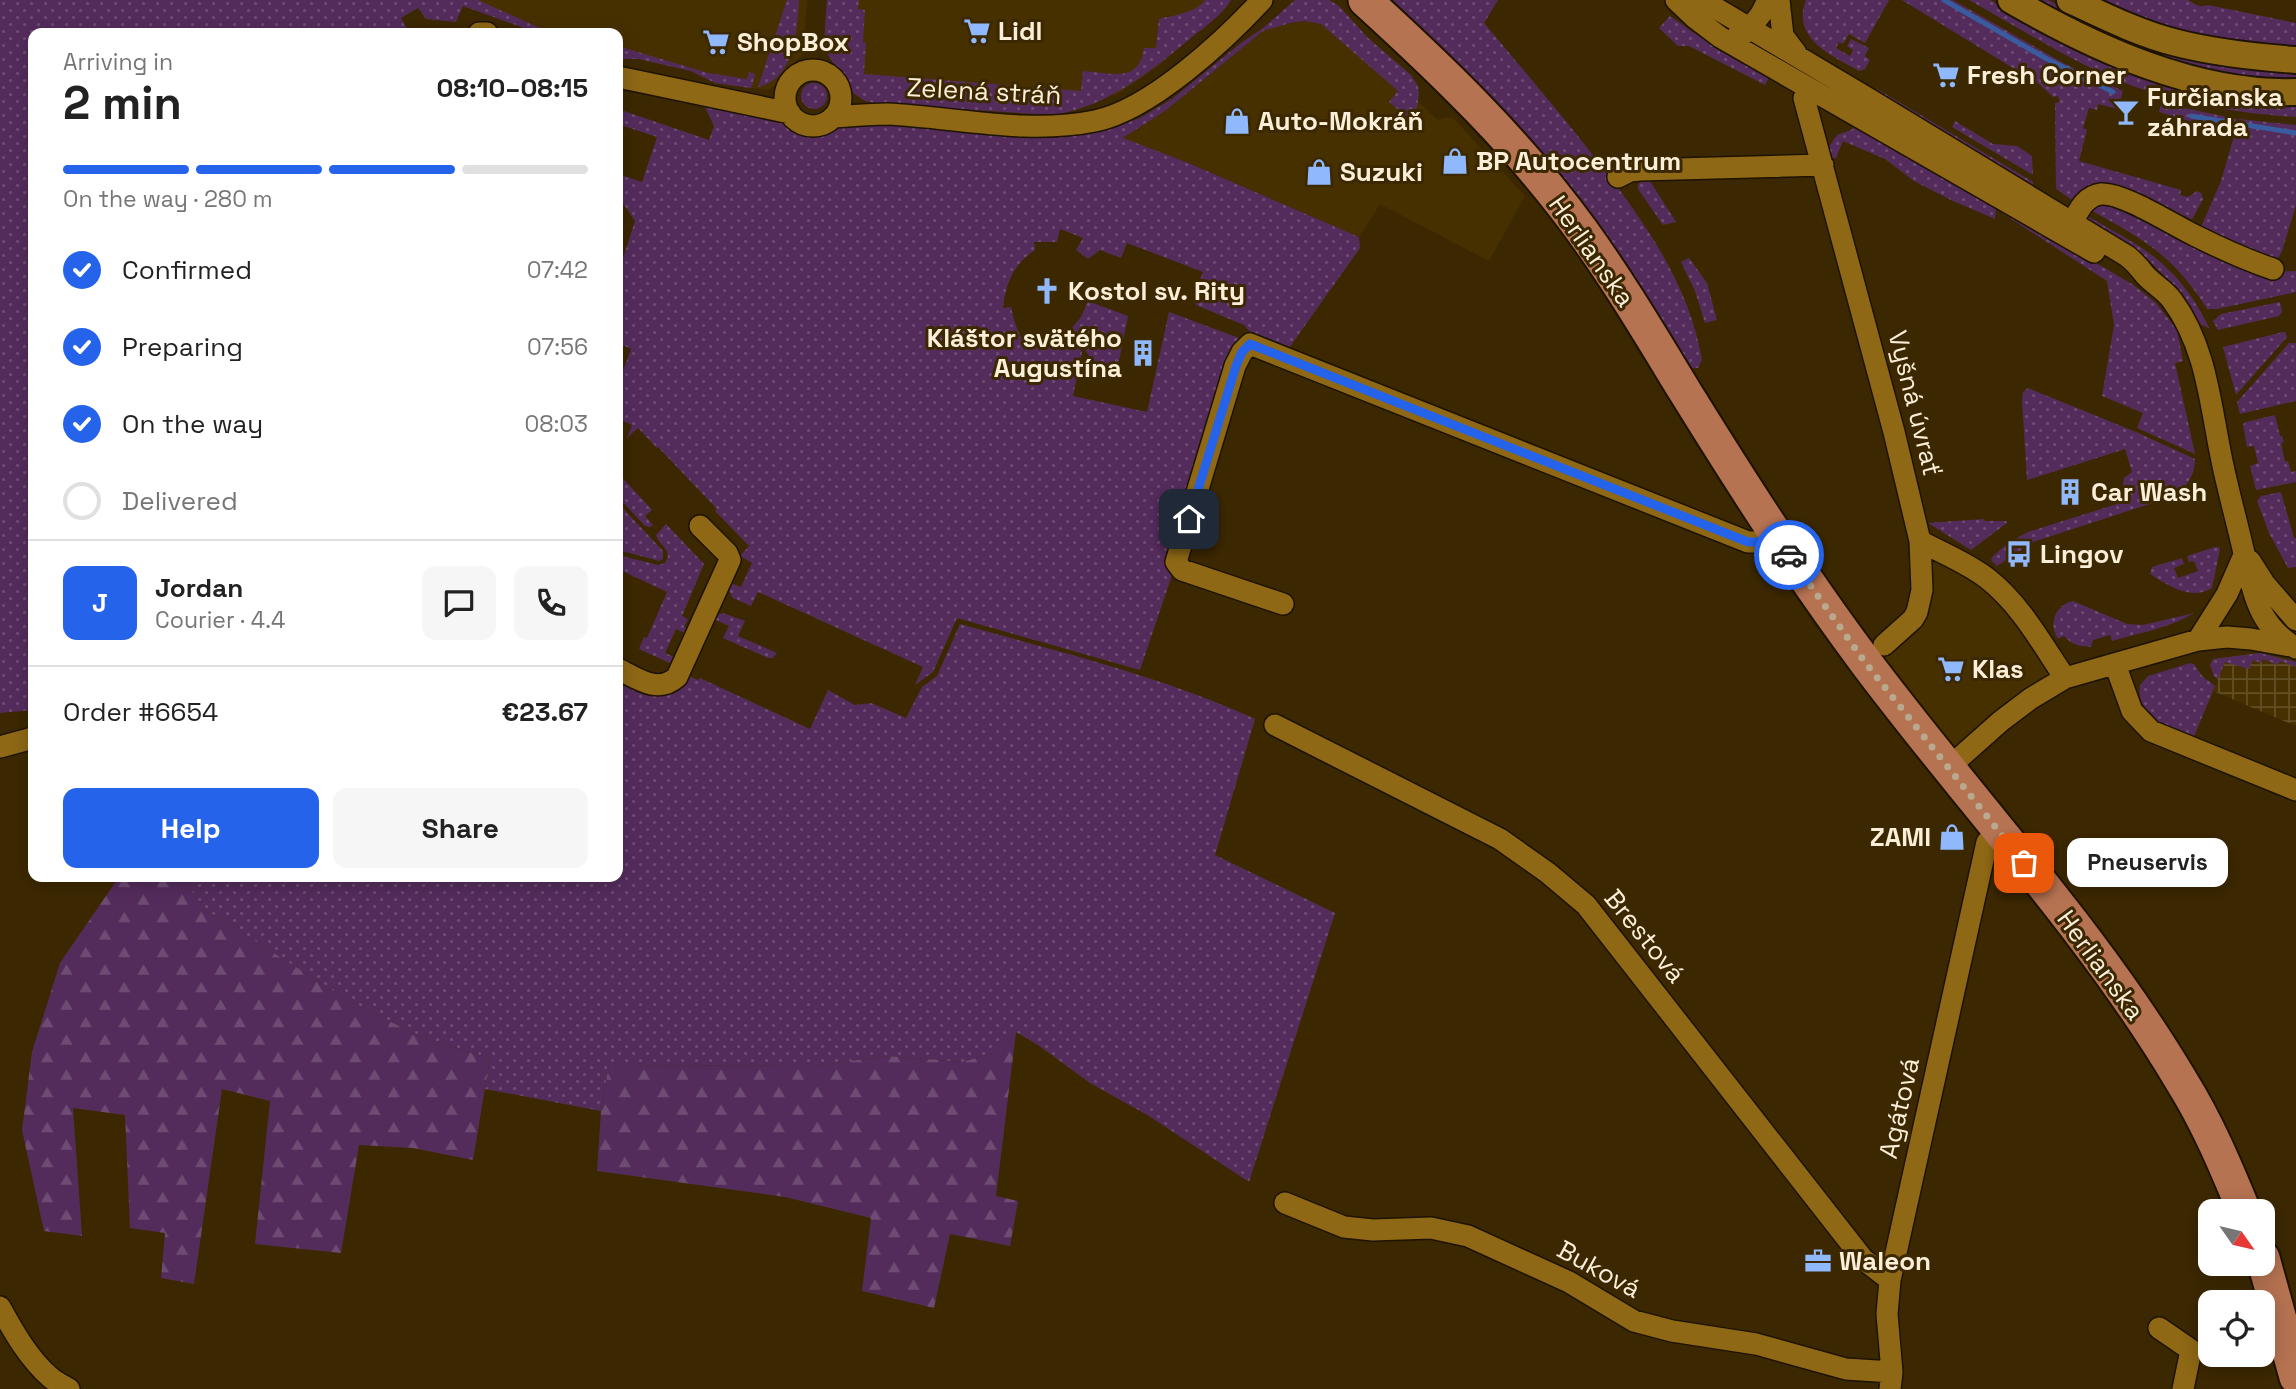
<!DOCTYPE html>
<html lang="en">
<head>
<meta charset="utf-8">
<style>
	body { margin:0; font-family:"Space Grotesk",sans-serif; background:#f6f6f6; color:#222; height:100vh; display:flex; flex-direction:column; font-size:26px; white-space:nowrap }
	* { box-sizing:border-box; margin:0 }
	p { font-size:23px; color:#767676 }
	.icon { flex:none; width:38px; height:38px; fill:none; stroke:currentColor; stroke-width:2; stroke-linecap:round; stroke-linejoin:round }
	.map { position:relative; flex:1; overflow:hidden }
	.panel { position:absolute; left:28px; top:28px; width:595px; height:854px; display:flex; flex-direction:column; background:#fff; border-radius:14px; box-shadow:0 4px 18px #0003 }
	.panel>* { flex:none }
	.needle { width:46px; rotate:124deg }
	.tools { position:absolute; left:2198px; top:1199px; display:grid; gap:14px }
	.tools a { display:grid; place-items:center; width:77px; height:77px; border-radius:14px; background:#fff; box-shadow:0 4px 18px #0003; font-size:35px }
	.pin { position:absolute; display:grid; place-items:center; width:60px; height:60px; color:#fff; margin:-30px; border-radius:14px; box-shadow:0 4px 10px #0006 }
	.courier { position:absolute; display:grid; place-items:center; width:70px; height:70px; margin:-35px; border:5px solid #2563eb; border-radius:50%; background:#fff; color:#222; box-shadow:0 2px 9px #0007 }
	.bubble { position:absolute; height:49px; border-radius:14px; background:#fff; box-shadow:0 4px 18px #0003; font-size:23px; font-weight:700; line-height:49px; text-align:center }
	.headline em { font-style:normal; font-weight:700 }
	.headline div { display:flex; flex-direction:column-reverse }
	.headline { display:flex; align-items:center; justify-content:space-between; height:119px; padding:0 35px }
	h1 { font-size:46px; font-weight:700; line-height:52px }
	.bar { display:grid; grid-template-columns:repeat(4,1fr); gap:10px 7px; align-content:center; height:84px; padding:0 35px }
	.bar i { height:9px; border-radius:5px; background:#e0e0e0 }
	.bar .current { background:#2563eb }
	.bar p { grid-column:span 4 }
	.line { display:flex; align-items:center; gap:18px; padding:0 35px; border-top:2px solid #e0e0e0 }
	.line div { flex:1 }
	.round { display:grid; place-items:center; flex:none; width:74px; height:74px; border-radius:14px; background:#f6f6f6 }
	ol { padding:0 35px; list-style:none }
	li { display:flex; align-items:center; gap:21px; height:77px }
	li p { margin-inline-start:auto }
	li .icon { padding:7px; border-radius:50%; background:#2563eb; color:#fff; stroke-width:4 }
	li:last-child { color:#767676 }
	li i { width:38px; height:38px; border:4px solid #e0e0e0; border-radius:50% }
	.cta { display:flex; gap:14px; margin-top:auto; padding:14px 35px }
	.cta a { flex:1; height:80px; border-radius:14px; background:#2563eb; color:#fff; font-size:28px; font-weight:700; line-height:80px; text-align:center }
	.cta a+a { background:#f6f6f6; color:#222 }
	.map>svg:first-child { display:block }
</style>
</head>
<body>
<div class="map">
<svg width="2296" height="1389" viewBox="0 0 2296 1389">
	<defs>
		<pattern id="industrial-grid" width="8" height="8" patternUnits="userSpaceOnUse" patternTransform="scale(1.75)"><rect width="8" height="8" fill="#463000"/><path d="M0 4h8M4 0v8" fill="none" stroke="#624e25"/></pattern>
		<pattern id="grass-dots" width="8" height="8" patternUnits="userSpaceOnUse" patternTransform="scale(1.75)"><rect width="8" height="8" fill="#542c5c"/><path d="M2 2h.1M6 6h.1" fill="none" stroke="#6e4b73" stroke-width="1.8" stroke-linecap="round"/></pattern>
		<pattern id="forest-firs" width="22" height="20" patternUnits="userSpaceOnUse" patternTransform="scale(1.75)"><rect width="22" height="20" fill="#542c5c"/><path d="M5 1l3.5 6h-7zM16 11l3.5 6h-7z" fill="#6e4b73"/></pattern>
	</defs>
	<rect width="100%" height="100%" fill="#3c2800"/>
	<path fill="#463000" d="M450,0H807L804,40L801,56L781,81L768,90L715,83L691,71L639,59H618V33H538Z
		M840,0H1231L1224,10L1158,66L1116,95L852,85Z
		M1305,21L1324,24L1360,48L1438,120L1446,117L1453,118L1525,196L1489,261L1380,204L1359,237L1186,162L1123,139L1165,111L1263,31L1290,23Z
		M1920,541L1971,568L2065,678L1948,768L1864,661L1913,619Z"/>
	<path fill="url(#industrial-grid)" d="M2260,653L2296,662V726L2213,691L2218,679L2214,676L2210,665L2213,659Z"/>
	<path fill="url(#grass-dots)" d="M0,0H478L551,33H538L463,6L456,22L426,19L418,8L401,18L408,30L402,33H33V710L0,713Z
		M787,0H799C797,30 795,79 758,87Z
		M827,0H859L858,9L865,10L863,42L866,43L864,74L1081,91L1083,71C1111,73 1139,84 1144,48H1156L1159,19C1174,15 1196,13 1205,0H1231C1222,15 1206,26 1192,37C1150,72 1109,106 1053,115L877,104L865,101L853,93L828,55L824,42Z
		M1295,0H1329L1339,6L1368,38L1411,75L1418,86L1419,94L1417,107L1408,118L1389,102L1398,91L1321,24L1305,21L1290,23L1263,31L1165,111L1123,138L1186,162L1359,237L1360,248L1289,348L1249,331L1244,325L1196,305L1194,295L1203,272L1127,243L1121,258L1100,250L1088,259L1076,250L1083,238L1060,229L1057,242H1034L1035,250C1013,265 1006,282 1003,308L1011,307C1014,321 1018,336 1028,347L1039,344L1066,328L1082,352L1073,396L1147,412L1169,312L1239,338L1225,378L1168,568L1172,575L1140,670L957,618L933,672L915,685L923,667L758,592L751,606L733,598L728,589L730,583L741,587L752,563L740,556L749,546L715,511L717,509L658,447L657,448L638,428L627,438L632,425L618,419V384L631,349L618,343V273L635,221L618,196V174L642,182L657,137L618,124V109L709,140L714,126L705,107C727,110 750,111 772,115C787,118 798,130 813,131C826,131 838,123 851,121L1043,137L1075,136L1105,130L1140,118L1172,99L1241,43L1263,28Z
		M1393,0H1498L1484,23C1522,68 1560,113 1596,159C1643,220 1689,283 1702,360L1698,368H1688L1486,93Z
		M1806,0H1889L1865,43L1849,34L1843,44L1839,42L1836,48L1850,56L1853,50L1847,46L1851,39L1869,48L1865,56L1870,60L1865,69L1859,71C1831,55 1791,39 1806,0Z
		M1902,0H1953L2065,64L2123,91L2118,109L2098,104L2097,110L2089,108L2083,128L2087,130L2079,161L2181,190L2180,195L2188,197L2197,191L2201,193L2203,199L2193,218L2191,219L2163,205L2137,198L2075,202L2056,189L2055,103L2060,102L2058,96L2053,97L2039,84Z
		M1969,0H1990L2023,19L2296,104V117C2229,113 2158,100 2097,71C2053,50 2012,24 1969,0Z
		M2030,0H2048L2070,12L2215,63L2257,70L2296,72V81L2258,79L2210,71L2163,60Z
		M2098,0H2188C2196,4 2198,8 2208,5L2296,23V49L2227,44L2125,14Z
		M1670,16L1694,33L1771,73L1765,85L1689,46H1678L1659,28Z
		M618,46L708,73L747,79L749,72L755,74L752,87L750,88L715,83L691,71L639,59H618Z
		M801 96a13 13 0 1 1 26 0a13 13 0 1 1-26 0Z
		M1877,89L2033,182V184L2028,187L1877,93Z
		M2161,103L2237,119L2233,129L2189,121L2159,112Z
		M2239,119L2296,125V205L2282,251L2274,266L2198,234L2221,181Z
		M1955,121L1993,144L2017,146L2032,156L2033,175L1952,127Z
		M1858,124L2132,284L2156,303L2177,330L2183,361L2175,363L2195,454L2137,428L2143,413L2102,396L2114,325L2107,281L1996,209L1995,219L1953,201L1914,181L1885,159L1843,141L1836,158L1830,159L1828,148L1837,135L1851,130Z
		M1648,178L1676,222L1663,225L1638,189V185L1642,179Z
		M2107,200L2272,272L2296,271V292L2217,309H2207C2172,253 2142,239 2087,208Z
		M2087,216C2149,251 2177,264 2210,329L2199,323L2176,288L2150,261L2087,220Z
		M1689,258L1707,283L1717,320L1705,323L1695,291L1681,262Z
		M1088,301L1128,316L1116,376L1100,372L1071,329L1081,317Z
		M2280,302L2282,312L2279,316L2218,330L2213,321L2221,314Z
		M2283,332H2285L2287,337L2236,395L2223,347Z
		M2289,343H2296V401L2240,414L2237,402Z
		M2028,388L2136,432L2195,459C2195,478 2184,491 2168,498L2033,542L1997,566L1991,560L1993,556L2008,543L2028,532L2117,504L2121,498L2124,478L2132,472L2125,449L2027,480L2022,400L2023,392Z
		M2275,415L2280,436H2282L2284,442L2281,443L2285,462L2288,461L2291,472L2296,471V482L2256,490L2250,466L2258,463L2254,446L2247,447L2243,424L2246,422Z
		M618,473L652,510L645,516L653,525L650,527L645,526L618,497Z
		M2281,492L2294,538H2296V567L2288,568L2269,533L2257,501L2261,496Z
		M618,503L663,551V559L659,561L618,550Z
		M1984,519L1985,521H2006L2007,523L1971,550L1928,523Z
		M666,524L704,564L682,616L688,619L684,627L690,630L687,634L676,629L665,653L676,658L674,665L639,649L644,637L647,638L667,592L618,569V555L658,565L665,563C674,550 659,546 656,535Z
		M2215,547H2219L2220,549L2212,588C2191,601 2169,586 2150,574L2152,567L2182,558L2184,564L2174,568L2178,578L2198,571L2194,561L2189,562L2187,556Z
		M2073,601L2127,624L2143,625L2194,613C2170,628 2139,633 2112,641L2110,635L2093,640L2091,647C2079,646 2072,645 2064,636L2058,639C2048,624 2055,605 2073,601Z
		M723,613L745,621L738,636L777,653L773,658H768L723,638L729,626L714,619L716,615Z
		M960,624C1059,652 1161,676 1255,719L1215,855L1335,913L1249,1182L1149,1116L1090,1083L1038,1045L1016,1032L992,1053L963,1062L887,1056L813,1066L609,1065L601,1111L485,1089L490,1058L425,1039L349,1001L206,910L181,877H618V678L686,675L698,680L700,678L810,729L828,690L855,705L871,703L906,718L922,687L937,676Z
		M2260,653L2296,662V667L2280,661L2278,665L2263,659L2261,663L2253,660L2249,669L2225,662L2218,679L2214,676L2210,665L2213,659Z
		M2190,663L2194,664L2202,676L2215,686L2193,739C2167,728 2136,718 2140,685L2148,676Z"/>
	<path fill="url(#forest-firs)" d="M119,877H181L206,910L349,1001L425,1039L490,1058L473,1160L413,1148L359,1145L341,1253L255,1244L270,1101L222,1089L194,1284L161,1278L165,1233L130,1228L125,1115L73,1108L82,1236L44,1231L22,1130L32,1052L60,963Z
		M1016,1032L996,1196L1018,1201L1010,1246L950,1234L934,1308L862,1291L871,1218L785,1197L597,1171L601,1111L609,1065L813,1066L887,1056L963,1062L992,1053Z"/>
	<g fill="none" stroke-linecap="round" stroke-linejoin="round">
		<path stroke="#385c9d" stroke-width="5" d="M1944,0L2047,59L2113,92
			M2191,116L2296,133"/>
		<defs>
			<path id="minor" d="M1676,0L1695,18L1720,37L2094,252
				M1702,0L1869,99L2127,256C2135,262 2139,267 2145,275C2153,284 2165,290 2172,300C2206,346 2210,402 2221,456C2227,487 2236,518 2243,549C2254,591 2255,623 2296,648
				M1779,0L1783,36L1796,53
				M479,33H487
				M1739,33L1747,32L1761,14L1768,0
				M785 98a28 28 0 1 1 56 0a28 28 0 1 1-56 0Z
				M618,77L790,113
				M1804,98L1894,432L1920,541L1922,590L1917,612L1913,619L1884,645
				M833,117C851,116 869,114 887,114C955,117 1026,135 1095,121C1150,110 1224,41 1262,0
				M1618,177L1630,171L1640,170L1823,165
				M2072,223C2079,210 2085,196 2101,194C2122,192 2173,225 2194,235C2220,248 2246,260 2273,269
				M1920,541C1942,553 1968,563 1988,579C2021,605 2042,644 2065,678
				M2250,561L2264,583L2296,620
				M1283,604L1182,570L1176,562L1235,366L1242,352L1250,344L1748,542H1758L1776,537
				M2198,640L2227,594L2244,555
				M2115,664L2132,711L2151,731L2296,790
				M618,669C638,679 658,694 677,677L730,560L727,553L700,526
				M1275,725L1500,839L1548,873L1586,905L1863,1259L1890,1280
				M0,747L33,738
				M1948,768L2001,721L2030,699L2065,678L2198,640L2227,637L2251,639L2291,646
				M1285,1203L1344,1227L1373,1230L1431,1228L1468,1236L1569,1282L1634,1321L1672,1331L1756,1344L1846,1369L1892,1372
				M0,1307C13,1331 29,1359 50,1377C55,1382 63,1385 69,1389
				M2159,1328L2191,1350L2183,1389
				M1890,1389L1892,1372L1887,1314L1890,1280L1987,842"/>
			<path id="tertiary" d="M2011,0C2096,49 2196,95 2296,92
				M2070,0C2104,16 2140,34 2177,43C2216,53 2256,57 2296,60"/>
			<path id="primary" d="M1365,0C1443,71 1520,145 1582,231C1619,282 1651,336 1684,390C1741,482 1799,573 1864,660C1969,801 2092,930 2182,1082C2207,1122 2226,1167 2244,1211
				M2263,1258L2296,1377"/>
		</defs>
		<use href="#minor" stroke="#1e1200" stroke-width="24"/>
		<use href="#tertiary" stroke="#1e1200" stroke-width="30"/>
		<use href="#primary" stroke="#1e1200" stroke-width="37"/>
		<use href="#minor" stroke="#8e6815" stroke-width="21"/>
		<use href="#tertiary" stroke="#8e6815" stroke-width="26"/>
		<use href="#primary" stroke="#b67352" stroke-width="33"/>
	</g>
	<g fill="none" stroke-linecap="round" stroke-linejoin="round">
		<path stroke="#b9a98e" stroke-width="7" stroke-dasharray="0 12.6" d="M1789,555L1864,661L2024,863"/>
		<path stroke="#2563eb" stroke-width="9" d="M1189,519L1236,366L1242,352L1250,344L1748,542H1758L1776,537L1789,555"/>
	</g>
	<defs>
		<symbol id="supermarket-bare" viewBox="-9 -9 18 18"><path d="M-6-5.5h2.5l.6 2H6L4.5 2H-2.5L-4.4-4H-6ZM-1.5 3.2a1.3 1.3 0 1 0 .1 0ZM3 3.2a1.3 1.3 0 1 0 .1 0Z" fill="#90b8fd" stroke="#3c2800" stroke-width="2.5" paint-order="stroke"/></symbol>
		<symbol id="bar-bare" viewBox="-9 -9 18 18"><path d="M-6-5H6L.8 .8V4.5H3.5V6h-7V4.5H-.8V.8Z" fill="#90b8fd" stroke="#3c2800" stroke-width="2.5" paint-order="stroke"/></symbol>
		<symbol id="shop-bare" viewBox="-9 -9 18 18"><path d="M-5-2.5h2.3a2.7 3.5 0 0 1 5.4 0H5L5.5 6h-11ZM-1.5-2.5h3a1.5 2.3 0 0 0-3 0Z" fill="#90b8fd" stroke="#3c2800" stroke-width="2.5" paint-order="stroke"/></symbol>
		<symbol id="church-bare" viewBox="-9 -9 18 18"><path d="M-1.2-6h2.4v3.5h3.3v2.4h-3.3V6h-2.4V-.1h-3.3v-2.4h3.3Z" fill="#90b8fd" stroke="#3c2800" stroke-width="2.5" paint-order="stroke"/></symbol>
		<symbol id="building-bare" viewBox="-9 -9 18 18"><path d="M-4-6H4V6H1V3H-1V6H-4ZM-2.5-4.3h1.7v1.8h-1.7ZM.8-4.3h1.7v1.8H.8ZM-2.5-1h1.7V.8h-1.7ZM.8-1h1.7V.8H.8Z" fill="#90b8fd" stroke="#3c2800" stroke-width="2.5" paint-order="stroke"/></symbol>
		<symbol id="bus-bare" viewBox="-9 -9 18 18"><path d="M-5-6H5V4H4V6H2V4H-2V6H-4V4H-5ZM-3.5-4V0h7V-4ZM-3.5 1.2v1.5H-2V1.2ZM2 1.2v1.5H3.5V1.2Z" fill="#90b8fd" stroke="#3c2800" stroke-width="2.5" paint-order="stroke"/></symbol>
		<symbol id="office-bare" viewBox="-9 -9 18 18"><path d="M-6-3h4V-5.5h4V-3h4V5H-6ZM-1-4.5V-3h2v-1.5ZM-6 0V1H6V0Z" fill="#90b8fd" stroke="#3c2800" stroke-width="2.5" paint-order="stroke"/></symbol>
	</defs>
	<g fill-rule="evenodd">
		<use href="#supermarket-bare" x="958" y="12" width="38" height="38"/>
		<use href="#supermarket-bare" x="697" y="23" width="38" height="38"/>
		<use href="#supermarket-bare" x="1927" y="56" width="38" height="38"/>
		<use href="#bar-bare" x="2107" y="93" width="38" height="38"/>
		<use href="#shop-bare" x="1218" y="102" width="38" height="38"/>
		<use href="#shop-bare" x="1436" y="142" width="38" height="38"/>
		<use href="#shop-bare" x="1300" y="153" width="38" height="38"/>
		<use href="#church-bare" x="1028" y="272" width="38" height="38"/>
		<use href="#building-bare" x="1124" y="334" width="38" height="38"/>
		<use href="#building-bare" x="2051" y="473" width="38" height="38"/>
		<use href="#bus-bare" x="2000" y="535" width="38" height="38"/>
		<use href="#supermarket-bare" x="1932" y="650" width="38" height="38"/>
		<use href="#shop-bare" x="1933" y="818" width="38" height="38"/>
		<use href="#office-bare" x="1799" y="1242" width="38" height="38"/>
	</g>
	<g text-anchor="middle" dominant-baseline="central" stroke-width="6" stroke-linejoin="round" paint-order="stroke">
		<g font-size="26" font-weight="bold" fill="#fcefda" stroke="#3c2800" text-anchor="start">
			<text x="998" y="31">Lidl</text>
			<text x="737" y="42">ShopBox</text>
			<text x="1967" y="75">Fresh Corner</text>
			<text x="2147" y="97">Furčianska<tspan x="2147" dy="30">záhrada</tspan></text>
			<text x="1258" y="121">Auto-Mokráň</text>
			<text x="1476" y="161">BP Autocentrum</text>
			<text x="1340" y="172">Suzuki</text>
			<text x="1068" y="291">Kostol sv. Rity</text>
			<text x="1122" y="338" text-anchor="end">Kláštor svätého<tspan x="1122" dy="30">Augustína</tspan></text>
			<text x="2091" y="492">Car Wash</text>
			<text x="2040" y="554">Lingov</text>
			<text x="1972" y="669">Klas</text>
			<text x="1931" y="837" text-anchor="end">ZAMI</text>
			<text x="1839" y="1261">Waleon</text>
		</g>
		<g font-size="26" fill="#fcefda" stroke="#3c2800">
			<text transform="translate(984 91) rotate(3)">Zelená stráň</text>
			<text transform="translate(1592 251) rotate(55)">Herlianska</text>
			<text transform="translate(1915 403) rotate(76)">Vyšná úvrať</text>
			<text transform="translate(1645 936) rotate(51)">Brestová</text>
			<text transform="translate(2101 965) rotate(54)">Herlianska</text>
			<text transform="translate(1899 1108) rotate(-77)">Agátová</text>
			<text transform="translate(1599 1269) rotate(29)">Buková</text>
		</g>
	</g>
</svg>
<div class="tools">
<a><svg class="needle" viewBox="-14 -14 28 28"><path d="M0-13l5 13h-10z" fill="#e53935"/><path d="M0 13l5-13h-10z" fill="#767676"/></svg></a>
<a><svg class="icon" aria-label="locate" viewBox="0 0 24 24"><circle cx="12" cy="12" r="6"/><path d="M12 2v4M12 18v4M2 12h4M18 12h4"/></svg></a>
</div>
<div class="pin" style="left:2024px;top:863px;background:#ea580c"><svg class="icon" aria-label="bag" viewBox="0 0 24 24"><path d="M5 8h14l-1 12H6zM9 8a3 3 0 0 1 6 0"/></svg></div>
<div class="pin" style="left:1189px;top:519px;background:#1f2937"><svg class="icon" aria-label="home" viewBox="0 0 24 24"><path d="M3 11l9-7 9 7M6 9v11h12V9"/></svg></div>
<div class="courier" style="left:1789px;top:555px"><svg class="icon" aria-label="car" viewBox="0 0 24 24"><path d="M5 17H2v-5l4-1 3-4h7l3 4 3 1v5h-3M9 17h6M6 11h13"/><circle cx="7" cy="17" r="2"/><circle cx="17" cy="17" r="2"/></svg></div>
<div class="bubble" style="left:2067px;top:838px;width:161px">Pneuservis</div>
<section class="panel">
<div class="headline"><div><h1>2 min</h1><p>Arriving in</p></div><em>08:10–08:15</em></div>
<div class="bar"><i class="current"></i><i class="current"></i><i class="current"></i><i></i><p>On the way · 280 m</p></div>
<ol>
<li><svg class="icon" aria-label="check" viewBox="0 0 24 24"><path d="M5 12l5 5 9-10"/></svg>Confirmed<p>07:42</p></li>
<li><svg class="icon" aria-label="check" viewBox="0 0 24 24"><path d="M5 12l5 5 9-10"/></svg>Preparing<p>07:56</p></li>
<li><svg class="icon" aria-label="check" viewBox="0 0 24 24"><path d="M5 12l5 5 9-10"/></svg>On the way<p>08:03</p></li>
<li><i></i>Delivered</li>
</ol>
<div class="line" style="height:126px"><b class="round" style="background:#2563eb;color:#fff">J</b><div><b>Jordan</b><p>Courier · 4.4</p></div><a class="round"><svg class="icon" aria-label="chat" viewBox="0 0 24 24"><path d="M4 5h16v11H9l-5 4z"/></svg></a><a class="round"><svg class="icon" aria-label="phone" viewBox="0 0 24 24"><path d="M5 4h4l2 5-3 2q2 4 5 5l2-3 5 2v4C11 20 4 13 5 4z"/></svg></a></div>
<div class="line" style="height:91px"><div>Order #6654</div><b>€23.67</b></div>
<div class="cta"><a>Help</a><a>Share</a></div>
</section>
</div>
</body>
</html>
